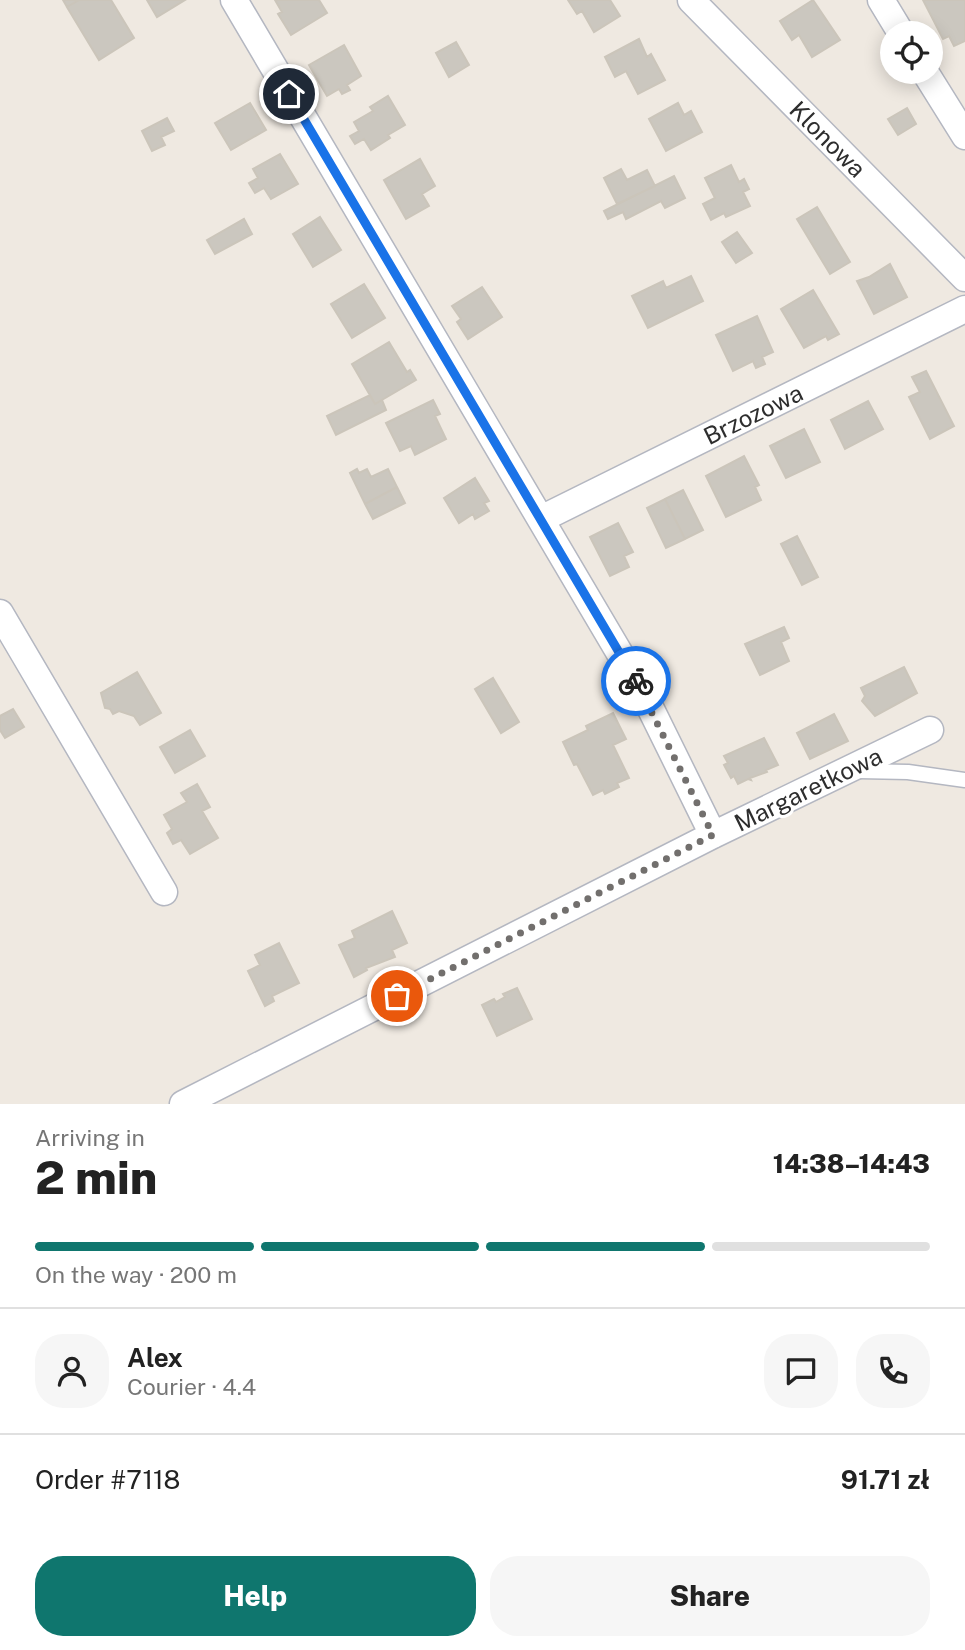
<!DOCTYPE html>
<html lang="en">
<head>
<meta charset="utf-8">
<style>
	body { margin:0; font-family:"Public Sans",sans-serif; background:#f6f6f6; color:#222; height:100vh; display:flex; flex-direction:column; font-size:26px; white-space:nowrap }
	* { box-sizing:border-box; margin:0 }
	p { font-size:23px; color:#767676 }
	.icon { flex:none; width:38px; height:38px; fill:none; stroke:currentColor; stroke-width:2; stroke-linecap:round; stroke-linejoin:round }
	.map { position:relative; height:1104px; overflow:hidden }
	.details { display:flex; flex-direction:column; background:#fff; flex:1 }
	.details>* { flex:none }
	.buttons { position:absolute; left:880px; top:21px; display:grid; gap:14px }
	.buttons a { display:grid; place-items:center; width:63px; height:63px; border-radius:50%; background:#fff; box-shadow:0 4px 18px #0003; font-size:35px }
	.pin { position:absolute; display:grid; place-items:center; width:60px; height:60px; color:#fff; margin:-30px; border:4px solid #fff; border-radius:50%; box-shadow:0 2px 7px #0007 }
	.courier { position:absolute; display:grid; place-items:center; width:70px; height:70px; margin:-35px; border:5px solid #1a73e8; border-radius:50%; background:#fff; color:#222; box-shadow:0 2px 9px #0007 }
	.overview em { font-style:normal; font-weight:800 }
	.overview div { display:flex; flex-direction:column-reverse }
	.overview { display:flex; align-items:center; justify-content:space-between; height:119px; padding:0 35px }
	h1 { font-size:46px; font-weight:800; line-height:52px }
	.bar { display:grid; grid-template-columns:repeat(4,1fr); gap:10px 7px; align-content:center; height:84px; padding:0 35px }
	.bar i { height:9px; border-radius:5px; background:#e0e0e0 }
	.bar .current { background:#0f766e }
	.bar p { grid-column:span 4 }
	.line { display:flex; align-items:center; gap:18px; padding:0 35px; border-top:2px solid #e0e0e0 }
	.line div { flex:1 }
	.round { display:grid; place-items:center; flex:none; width:74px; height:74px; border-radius:28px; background:#f6f6f6 }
	.cta { display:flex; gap:14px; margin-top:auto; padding:14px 35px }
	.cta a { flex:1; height:80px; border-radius:28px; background:#0f766e; color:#fff; font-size:28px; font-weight:800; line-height:80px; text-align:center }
	.cta a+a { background:#f6f6f6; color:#222 }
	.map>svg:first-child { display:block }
</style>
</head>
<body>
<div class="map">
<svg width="965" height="1104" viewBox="0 0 965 1104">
	<rect width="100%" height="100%" fill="#efe9e1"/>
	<path fill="#cbc7bf" stroke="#cbc5ba" stroke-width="2" d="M63,0H79L67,7Z
		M79,0H111L134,38L99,60L67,7Z
		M147,0H185L157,17Z
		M275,0H319L327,13L291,35L278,14L282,12Z
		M568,0H610L620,16L594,32L582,11L577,14Z
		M813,0L840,40L812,57L799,35L792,40L780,21Z
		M923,0H965V41L954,46L949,36L943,39Z
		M639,39L647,57L651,54L665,80L638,94L626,71L615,77L605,57Z
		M456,42L469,65L449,77L436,53Z
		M344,45L361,76L347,85L350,90L342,94L339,89L327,96L309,65Z
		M388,96L405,125L388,135L390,138L371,150L364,139L355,144L350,136L359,131L354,122L373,111L370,107Z
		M250,103L266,130L231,150L215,123Z
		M678,103L684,115L691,111L702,132L666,151L649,119Z
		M907,108L916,124L898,135L888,119Z
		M167,118L174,131L161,137L165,145L152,151L142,131Z
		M280,154L298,184L271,199L264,188L255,193L249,183L258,178L253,169Z
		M420,159L435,186L422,194L429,206L406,219L384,180Z
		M731,165L739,182L744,179L749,189L743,192L750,206L726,217L724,213L711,220L703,204L715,198L705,178Z
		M621,169L627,180L647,170L655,186L617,204L604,178Z
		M674,176L685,198L665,208L661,201L626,219L623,212L608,219L604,211Z
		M817,207L850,262L830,274L797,219Z
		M320,217L341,250L313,267L293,234Z
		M244,219L252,234L215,254L207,240Z
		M737,232L752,253L736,263L722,242Z
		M890,264L907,297L874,314L857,281L869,277Z
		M691,276L703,301L648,328L632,296L663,281L666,288Z
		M364,284L385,318L352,338L331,304Z
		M482,287L502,317L468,339L457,322L461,319L452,306Z
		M813,290L839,334L828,340L826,336L804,348L781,309Z
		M757,316L773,352L762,357L765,364L756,368L753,361L733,371L716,335Z
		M389,342L407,372L410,370L416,380L375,404L352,364Z
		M926,371L954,426L930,439L909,397L920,392L912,377Z
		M370,395L375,404L382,400L386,410L336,435L327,416Z
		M433,400L440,414L435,416L446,439L415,455L411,446L400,451L386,423Z
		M868,401L883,429L845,449L831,420Z
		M804,429L820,462L786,478L770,446Z
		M744,456L759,485L755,487L761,500L726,517L706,476Z
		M357,469L359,473L367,469L371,477L388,469L397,487L365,504L350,473Z
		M475,478L489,501L484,503L489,511L475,519L473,514L459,523L444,498Z
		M397,487L405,503L373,519L365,504Z
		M683,490L703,530L685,539L665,499Z
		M665,499L685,539L666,548L647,508Z
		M618,523L633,552L624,556L629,567L610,576L590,537Z
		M797,536L818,577L802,585L781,544Z
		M784,627L789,638L781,642L789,661L760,675L745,644Z
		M904,667L917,693L875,716L862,701L865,696L861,688Z
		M137,672L161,713L140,725L134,716L119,711L113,714L110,709L105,708L101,693Z
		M493,678L519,722L501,733L475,689Z
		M13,709L24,727L5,738L0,730V716Z
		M613,713L626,739L613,745L629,778L617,783L619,787L605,794L603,790L593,795L577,764L574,765L563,742L588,730L586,726Z
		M834,714L848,741L810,759L797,733Z
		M190,730L205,756L175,773L160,747Z
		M764,738L778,765L766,770L767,772L750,778L751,780L748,779L738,784L734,776L731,778L724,765L728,763L724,756Z
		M197,784L210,807L202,811L218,838L190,854L181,840L173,844L167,833L172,829L164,815L187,802L181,793Z
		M392,911L407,943L392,950L395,957L366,968L367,970L354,977L339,945L355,938L352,931Z
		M279,943L299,983L272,996L274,1001L265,1006L248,971L260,965L255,955Z
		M517,988L532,1019L497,1036L482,1005L494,999L496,1002L505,997L503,994Z"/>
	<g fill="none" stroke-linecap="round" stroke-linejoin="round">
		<defs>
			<path id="lane" d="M859,771L908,772L965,780"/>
			<path id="street" d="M234,0L642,691L713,835
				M691,0L965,278
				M881,0L901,33
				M925,72L965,136
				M541,519L965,309
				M0,613L164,892
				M183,1104L713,835L930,730"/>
		</defs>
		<use href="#lane" stroke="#b4b7c1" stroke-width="17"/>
		<use href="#street" stroke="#b4b7c1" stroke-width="29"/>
		<use href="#lane" stroke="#fff" stroke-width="14"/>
		<use href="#street" stroke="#fff" stroke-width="26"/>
	</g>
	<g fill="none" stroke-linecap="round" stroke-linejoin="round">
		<path stroke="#726f6d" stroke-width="7" stroke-dasharray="0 12.6" d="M397,996L713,835L636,681"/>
		<path stroke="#1a73e8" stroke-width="9" d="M289,94L636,681"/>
	</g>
	<g text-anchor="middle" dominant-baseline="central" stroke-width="6" stroke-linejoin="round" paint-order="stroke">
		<g font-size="24" fill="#2e2e2e" stroke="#fff">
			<text transform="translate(828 139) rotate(45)">Klonowa</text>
			<text transform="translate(753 414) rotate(-26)">Brzozowa</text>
			<text transform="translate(808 789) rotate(-26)">Margaretkowa</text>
		</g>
	</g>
</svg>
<div class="buttons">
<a><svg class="icon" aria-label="locate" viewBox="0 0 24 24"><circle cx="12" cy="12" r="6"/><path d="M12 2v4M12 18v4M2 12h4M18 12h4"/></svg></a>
</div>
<div class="pin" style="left:397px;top:996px;background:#ea580c"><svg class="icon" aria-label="bag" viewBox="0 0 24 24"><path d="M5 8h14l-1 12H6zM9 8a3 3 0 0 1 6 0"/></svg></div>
<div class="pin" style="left:289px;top:94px;background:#1f2937"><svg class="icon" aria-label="home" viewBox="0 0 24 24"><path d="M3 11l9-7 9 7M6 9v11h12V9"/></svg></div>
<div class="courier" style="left:636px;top:681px"><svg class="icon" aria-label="bike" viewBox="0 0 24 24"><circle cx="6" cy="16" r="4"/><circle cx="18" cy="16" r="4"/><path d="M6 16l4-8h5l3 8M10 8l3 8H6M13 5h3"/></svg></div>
</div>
<section class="details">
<div class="overview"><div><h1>2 min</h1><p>Arriving in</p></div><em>14:38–14:43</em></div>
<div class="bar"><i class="current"></i><i class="current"></i><i class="current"></i><i></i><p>On the way · 200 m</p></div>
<div class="line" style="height:126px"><a class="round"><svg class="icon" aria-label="person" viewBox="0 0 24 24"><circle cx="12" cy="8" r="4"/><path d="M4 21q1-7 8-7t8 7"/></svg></a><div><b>Alex</b><p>Courier · 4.4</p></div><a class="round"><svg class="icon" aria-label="chat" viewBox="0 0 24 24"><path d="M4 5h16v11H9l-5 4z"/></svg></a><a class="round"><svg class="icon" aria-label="phone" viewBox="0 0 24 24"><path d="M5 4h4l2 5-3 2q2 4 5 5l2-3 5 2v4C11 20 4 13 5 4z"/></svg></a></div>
<div class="line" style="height:91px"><div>Order #7118</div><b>91.71 zł</b></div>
<div class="cta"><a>Help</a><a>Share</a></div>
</section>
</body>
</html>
